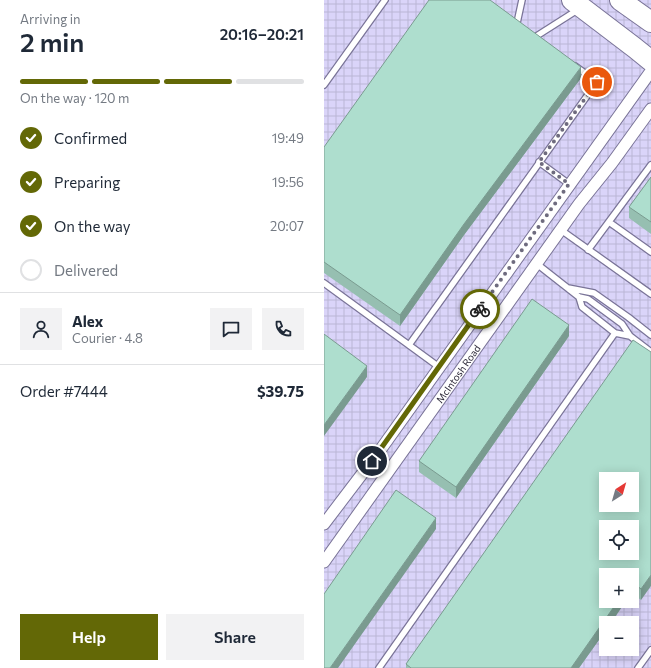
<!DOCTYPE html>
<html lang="en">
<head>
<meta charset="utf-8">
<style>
	body { margin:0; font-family:Commissioner,sans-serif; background:#f2f2f3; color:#1f2937; height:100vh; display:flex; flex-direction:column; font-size:15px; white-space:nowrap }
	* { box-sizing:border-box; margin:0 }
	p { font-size:13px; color:#747a83 }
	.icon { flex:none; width:22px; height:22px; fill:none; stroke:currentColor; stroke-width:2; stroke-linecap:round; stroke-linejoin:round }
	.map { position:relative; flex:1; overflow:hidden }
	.sheet { display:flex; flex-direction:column; background:#fff; width:324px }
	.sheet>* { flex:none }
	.needle { width:26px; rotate:37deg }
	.tools { position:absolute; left:275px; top:472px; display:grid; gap:8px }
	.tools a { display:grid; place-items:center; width:40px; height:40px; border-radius:0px; background:#fff; box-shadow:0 2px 10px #0003; font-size:20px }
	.pin { position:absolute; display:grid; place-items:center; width:34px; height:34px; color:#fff; margin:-17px; border:2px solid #fff; border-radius:50%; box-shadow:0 1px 4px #0007 }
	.courier { position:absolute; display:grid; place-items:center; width:40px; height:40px; margin:-20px; border:3px solid #636806; border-radius:50%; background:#fff; color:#222; box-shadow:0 1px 5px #0007 }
	.headline em { font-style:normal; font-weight:600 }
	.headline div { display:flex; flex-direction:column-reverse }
	.headline { display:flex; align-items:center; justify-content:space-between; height:68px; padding:0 20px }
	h1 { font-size:26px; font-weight:600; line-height:30px }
	.bar { display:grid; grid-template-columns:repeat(4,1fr); gap:6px 4px; align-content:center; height:48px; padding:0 20px }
	.bar i { height:5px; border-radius:3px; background:#e0e1e3 }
	.bar .on { background:#636806 }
	.bar p { grid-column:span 4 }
	.line { display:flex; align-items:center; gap:10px; padding:0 20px; border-top:1px solid #e0e1e3 }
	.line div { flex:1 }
	.round { display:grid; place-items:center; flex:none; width:42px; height:42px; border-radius:0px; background:#f2f2f3 }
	ol { padding:0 20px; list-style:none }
	li { display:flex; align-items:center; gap:12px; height:44px }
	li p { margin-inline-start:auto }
	li .icon { padding:4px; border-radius:50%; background:#636806; color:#fff; stroke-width:4 }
	li:last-child { color:#747a83 }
	li i { width:22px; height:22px; border:2px solid #e0e1e3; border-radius:50% }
	.primary-button { display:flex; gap:8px; margin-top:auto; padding:8px 20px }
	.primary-button a { flex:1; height:46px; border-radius:0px; background:#636806; color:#fff; font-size:16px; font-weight:600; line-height:46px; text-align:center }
	.primary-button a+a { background:#f2f2f3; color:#1f2937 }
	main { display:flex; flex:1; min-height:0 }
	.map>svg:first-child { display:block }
</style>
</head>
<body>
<main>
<section class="sheet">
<div class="headline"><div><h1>2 min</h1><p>Arriving in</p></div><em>20:16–20:21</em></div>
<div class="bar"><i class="on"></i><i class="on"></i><i class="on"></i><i></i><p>On the way · 120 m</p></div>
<ol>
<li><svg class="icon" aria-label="check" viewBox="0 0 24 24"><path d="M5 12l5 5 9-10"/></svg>Confirmed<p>19:49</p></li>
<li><svg class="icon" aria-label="check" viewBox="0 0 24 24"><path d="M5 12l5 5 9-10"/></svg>Preparing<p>19:56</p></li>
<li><svg class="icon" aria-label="check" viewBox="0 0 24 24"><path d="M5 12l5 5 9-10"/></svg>On the way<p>20:07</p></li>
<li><i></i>Delivered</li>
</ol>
<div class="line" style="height:72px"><a class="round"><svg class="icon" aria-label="person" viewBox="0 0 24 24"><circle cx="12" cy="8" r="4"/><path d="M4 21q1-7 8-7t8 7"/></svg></a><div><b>Alex</b><p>Courier · 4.8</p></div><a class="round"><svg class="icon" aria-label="chat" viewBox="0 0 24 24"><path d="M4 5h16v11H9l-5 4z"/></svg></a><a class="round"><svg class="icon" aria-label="phone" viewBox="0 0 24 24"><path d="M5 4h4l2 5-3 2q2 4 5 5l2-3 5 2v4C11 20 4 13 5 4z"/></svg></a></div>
<div class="line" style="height:52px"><div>Order #7444</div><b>$39.75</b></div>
<div class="primary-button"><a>Help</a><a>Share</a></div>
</section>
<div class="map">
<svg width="327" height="668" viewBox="0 0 327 668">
	<defs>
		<pattern id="industrial-grid" width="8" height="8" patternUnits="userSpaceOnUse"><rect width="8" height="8" fill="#dad4f9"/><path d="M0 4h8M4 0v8" fill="none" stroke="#bbb6d6"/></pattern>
	</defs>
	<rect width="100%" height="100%" fill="#e6e3fb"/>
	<path fill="url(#industrial-grid)" fill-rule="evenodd" d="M0,0H327V668H0ZM282,479H308V505H282ZM282,527H308V553H282ZM282,575H308V601H282ZM282,623H308V649H282Z"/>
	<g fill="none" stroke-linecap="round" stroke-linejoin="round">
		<defs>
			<path id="lane" d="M193,23L198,0
				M211,37L255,9
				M0,85L61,0
				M215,162L245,184
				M285,222L327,252
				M237,230L327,294
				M264,250L327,165
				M213,264L255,297L264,299L298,324L306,336L327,352
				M0,283L115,367
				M244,288L270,293L304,317L327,335
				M255,297L258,307L291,333L306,336
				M85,345L273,82L251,66
				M55,668L291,333
				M314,668L327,650"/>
			<g id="street">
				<path d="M0,524L57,449L327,71"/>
				<path id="s1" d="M0,562L255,204L288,163L327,109"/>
			</g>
			<path id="highway" d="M248,0L311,48L327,61
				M296,0L327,22"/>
		</defs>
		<use href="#lane" stroke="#7a7498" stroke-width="8"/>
		<use href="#street" stroke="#7a7498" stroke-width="13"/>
		<use href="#highway" stroke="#7a7498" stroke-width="22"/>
		<use href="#lane" stroke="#fff" stroke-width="5.5"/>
		<use href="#street" stroke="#fff" stroke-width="11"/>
		<use href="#highway" stroke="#fff" stroke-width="20"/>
	</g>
	<path fill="#96bfb1" d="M257,78L140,235L76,326L0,273V147Z
		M327,177V234L305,218V207Z
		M245,336L132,498L95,472V461Z
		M327,352L317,600L308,593V575L282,630L255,668H82V664Z"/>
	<path fill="#7a9b90" d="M257,67V78L140,235L76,326V315L140,224Z
		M245,325V336L132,498V487Z
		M43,366V377L0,436V425Z
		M112,518V529L14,668H6Z
		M327,575V586L317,600V589Z
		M294,601H302L287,623H282V630L255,668H247Z"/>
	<path fill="#aedece" stroke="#7a9b90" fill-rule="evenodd" d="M105,0H166L257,67L140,224L76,315L0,262V147Z
		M327,177V222L305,207Z
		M208,299L245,325L132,487L95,461Z
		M0,334L43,366L0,425Z
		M309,340L327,352V575L317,589L308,582V575H282V601H294L247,668H87L82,664ZM282,479H308V505H282ZM282,527H308V553H282Z
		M72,490L112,518L6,668H0V594Z"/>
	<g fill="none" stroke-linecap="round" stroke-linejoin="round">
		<path stroke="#6e6b7e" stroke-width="4" stroke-dasharray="0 7.2" d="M156,309L245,184L215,162L273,82"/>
		<path stroke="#636806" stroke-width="5" d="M48,461L156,309"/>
	</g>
	<g text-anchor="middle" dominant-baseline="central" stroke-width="3.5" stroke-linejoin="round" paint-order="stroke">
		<g font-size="10" fill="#2e2b3a" stroke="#f3f2fa">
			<text stroke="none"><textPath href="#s1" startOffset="231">McIntosh Road</textPath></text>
		</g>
	</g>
</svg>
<div class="tools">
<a><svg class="needle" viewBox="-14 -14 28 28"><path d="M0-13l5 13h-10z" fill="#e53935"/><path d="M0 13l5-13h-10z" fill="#747a83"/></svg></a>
<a><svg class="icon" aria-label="locate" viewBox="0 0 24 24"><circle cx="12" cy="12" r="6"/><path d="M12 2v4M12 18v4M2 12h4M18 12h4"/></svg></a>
<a>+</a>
<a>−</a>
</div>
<div class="pin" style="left:273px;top:82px;background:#ea580c"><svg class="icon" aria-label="bag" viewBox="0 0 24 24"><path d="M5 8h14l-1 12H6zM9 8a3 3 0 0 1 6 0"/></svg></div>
<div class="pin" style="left:48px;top:461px;background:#1f2937"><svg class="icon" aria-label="home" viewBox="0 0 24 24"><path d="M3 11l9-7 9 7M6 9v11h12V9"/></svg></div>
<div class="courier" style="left:156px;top:309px"><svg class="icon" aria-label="bike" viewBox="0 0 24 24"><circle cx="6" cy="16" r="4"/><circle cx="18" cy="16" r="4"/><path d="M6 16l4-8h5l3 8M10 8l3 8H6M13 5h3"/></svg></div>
</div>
</main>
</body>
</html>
